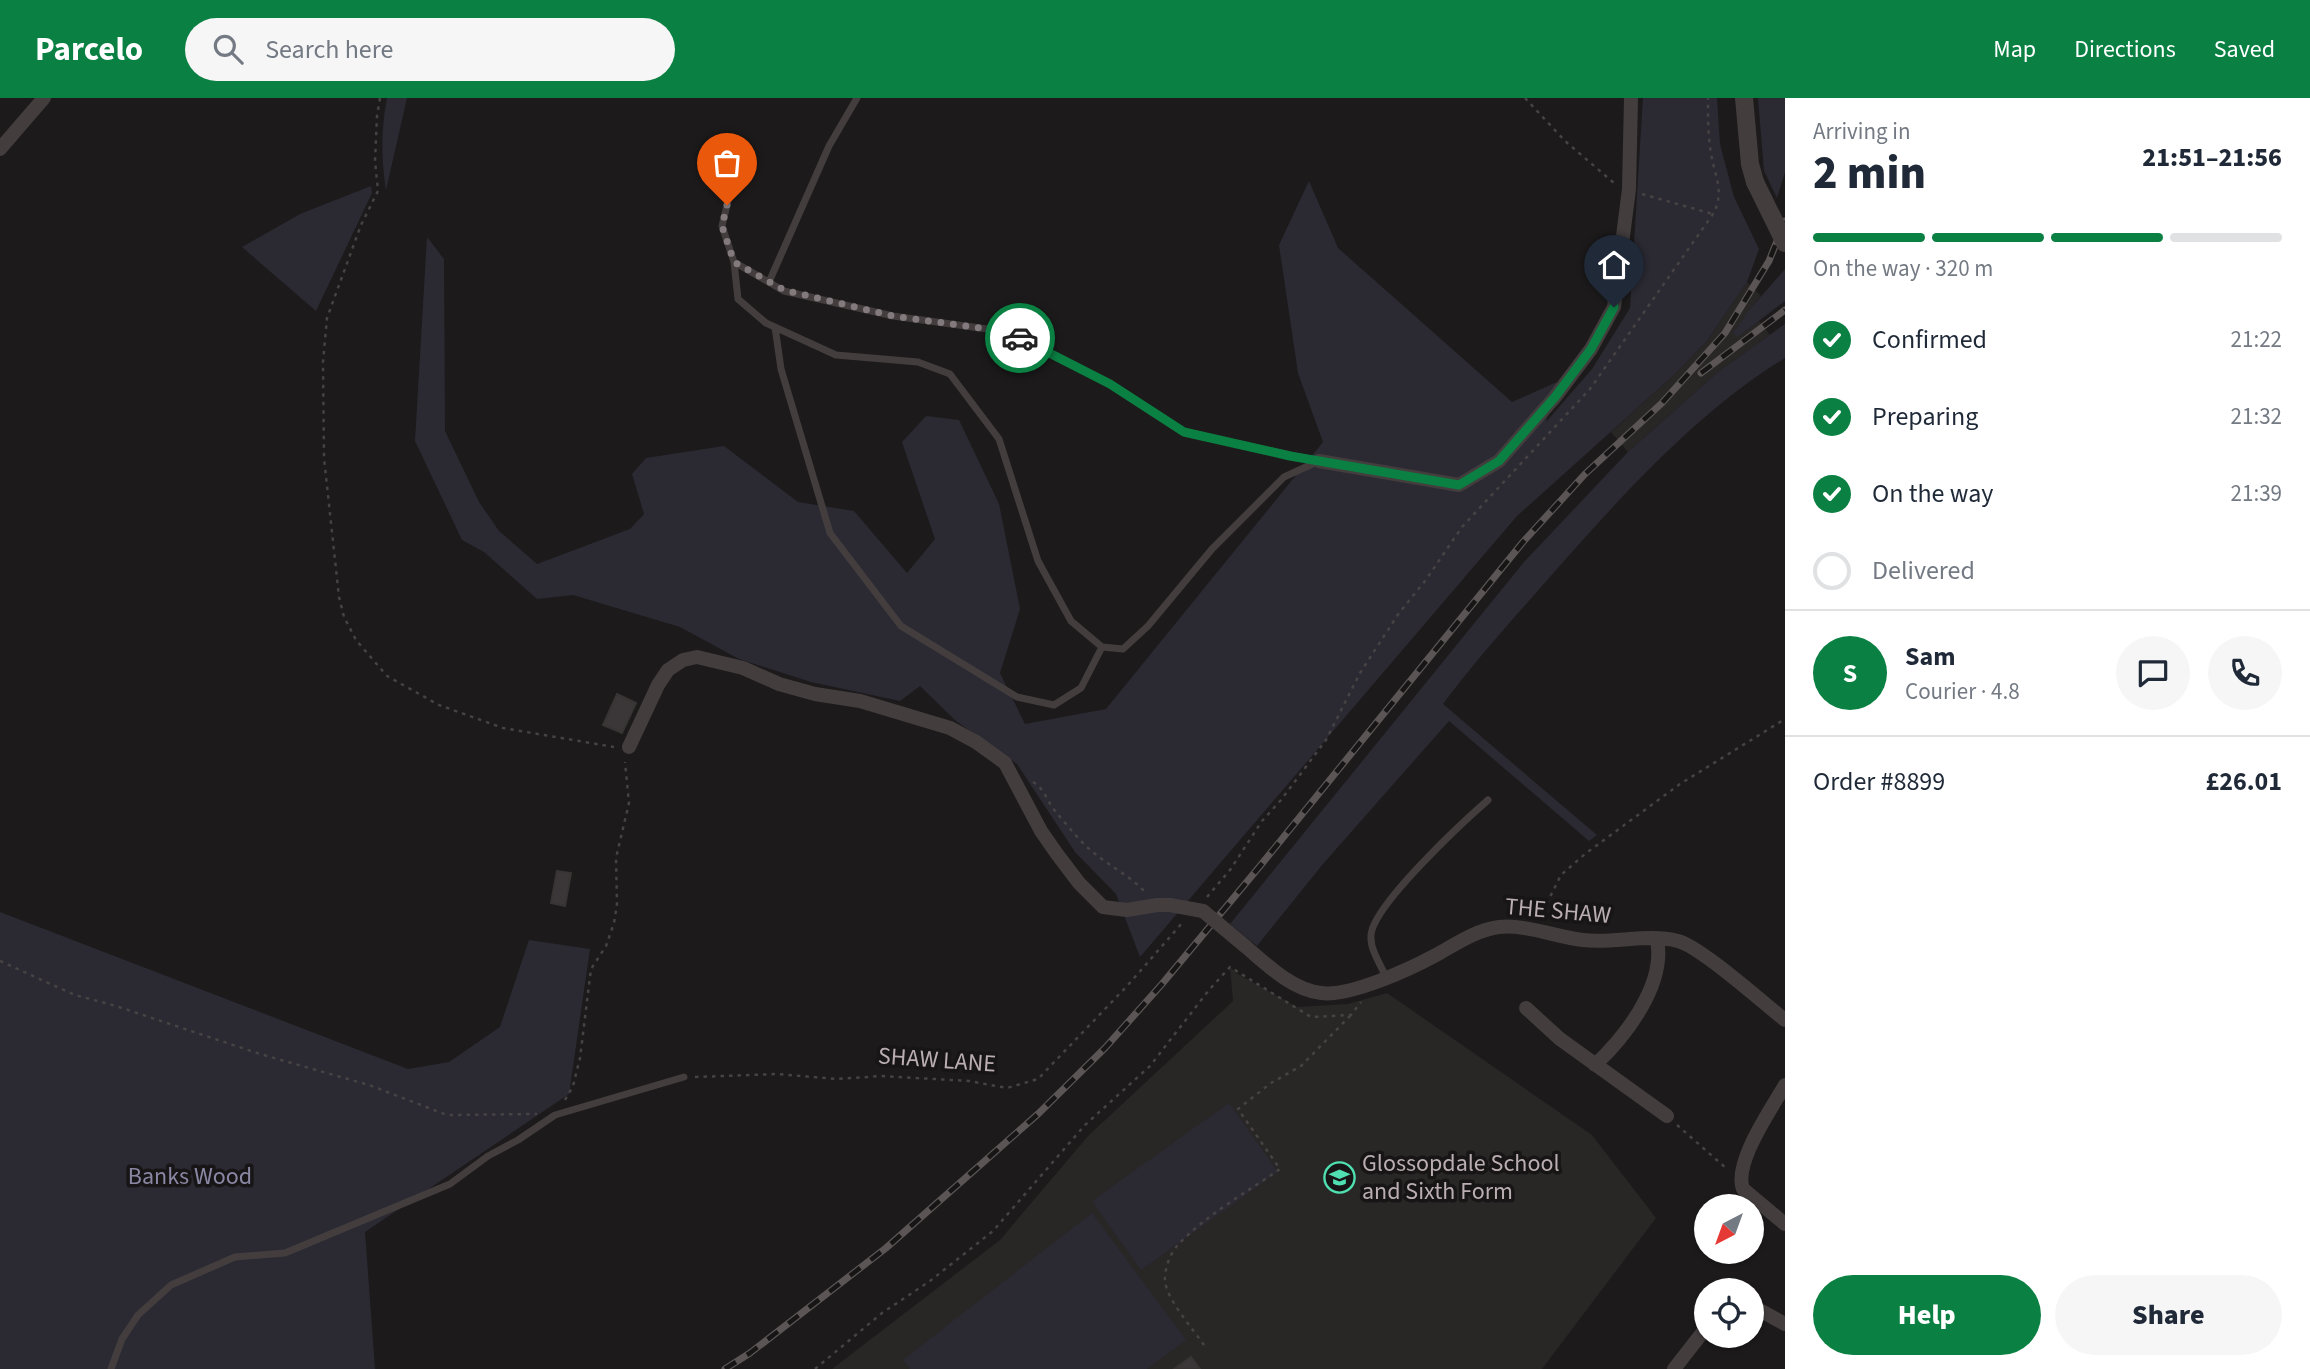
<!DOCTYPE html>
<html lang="en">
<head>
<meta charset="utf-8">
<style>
	body { margin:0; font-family:"Source Sans 3",sans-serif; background:#f6f6f7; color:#1f2937; height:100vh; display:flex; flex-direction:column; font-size:26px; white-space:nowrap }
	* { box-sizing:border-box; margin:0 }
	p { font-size:23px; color:#747a83 }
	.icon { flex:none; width:38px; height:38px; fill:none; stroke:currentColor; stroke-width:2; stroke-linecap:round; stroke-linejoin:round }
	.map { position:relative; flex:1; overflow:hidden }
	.drawer { display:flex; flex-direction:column; background:#fff; width:525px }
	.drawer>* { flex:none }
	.needle { width:46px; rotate:221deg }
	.controls { position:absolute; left:1694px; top:1096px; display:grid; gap:14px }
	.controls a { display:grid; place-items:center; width:70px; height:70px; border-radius:50%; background:#fff; box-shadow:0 2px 5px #0004; font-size:35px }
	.pin { position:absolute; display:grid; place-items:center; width:60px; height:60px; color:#fff; margin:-72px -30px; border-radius:50% 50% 50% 0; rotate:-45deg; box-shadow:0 0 7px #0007 }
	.pin .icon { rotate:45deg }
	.courier { position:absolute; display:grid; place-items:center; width:70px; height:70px; margin:-35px; border:5px solid #0b8043; border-radius:50%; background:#fff; color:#222; box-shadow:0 2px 9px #0007 }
	.summary em { font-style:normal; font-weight:800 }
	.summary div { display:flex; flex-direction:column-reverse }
	.summary { display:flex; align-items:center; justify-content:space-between; height:119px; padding:0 28px }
	h1 { font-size:46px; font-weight:800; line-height:52px }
	.bar { display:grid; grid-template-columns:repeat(4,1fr); gap:10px 7px; align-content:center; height:84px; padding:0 28px }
	.bar i { height:9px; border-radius:5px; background:#e0e1e3 }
	.bar .on { background:#0b8043 }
	.bar p { grid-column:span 4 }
	.line { display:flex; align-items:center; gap:18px; padding:0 28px; border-top:2px solid #e0e1e3 }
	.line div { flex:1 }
	.round { display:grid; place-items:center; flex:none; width:74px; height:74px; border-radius:37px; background:#f6f6f7 }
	ol { padding:0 28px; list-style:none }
	li { display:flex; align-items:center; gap:21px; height:77px }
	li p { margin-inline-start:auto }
	li .icon { padding:7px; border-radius:50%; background:#0b8043; color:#fff; stroke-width:4 }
	li:last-child { color:#747a83 }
	li i { width:38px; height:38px; border:4px solid #e0e1e3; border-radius:50% }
	.action { display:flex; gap:14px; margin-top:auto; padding:14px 28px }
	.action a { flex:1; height:80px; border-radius:42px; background:#0b8043; color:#fff; font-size:28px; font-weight:800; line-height:80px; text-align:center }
	.action a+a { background:#f6f6f7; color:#1f2937 }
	header { display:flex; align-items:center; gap:42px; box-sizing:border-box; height:98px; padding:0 35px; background:#0b8043; color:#fff }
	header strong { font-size:33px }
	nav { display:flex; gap:38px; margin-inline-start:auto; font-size:24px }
	.search { width:490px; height:63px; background:#f6f6f7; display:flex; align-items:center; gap:18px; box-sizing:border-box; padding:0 24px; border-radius:38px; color:#747a83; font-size:26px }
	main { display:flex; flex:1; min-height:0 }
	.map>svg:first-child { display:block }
</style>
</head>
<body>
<header>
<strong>Parcelo</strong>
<div class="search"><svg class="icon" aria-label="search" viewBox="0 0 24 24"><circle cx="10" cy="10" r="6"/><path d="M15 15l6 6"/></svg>Search here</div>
<nav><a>Map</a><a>Directions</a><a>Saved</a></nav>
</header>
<main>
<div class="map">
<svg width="1785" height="1271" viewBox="0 0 1785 1271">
	<rect width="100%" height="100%" fill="#1c1a1a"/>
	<path fill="#292626" d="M1747,184L1761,198L1750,211L1738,239L1759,223L1770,237L1718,274L1628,354L1611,334L1674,277L1706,244Z
		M1230,869L1236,875L1297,909L1348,906L1387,895L1592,1037L1656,1120L1542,1271H832L1000,1142L1088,1038L1233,903Z"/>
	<path fill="#2b2a33" d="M387,0H407L386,92C381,61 381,31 387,0Z
		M1643,0H1717L1720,46L1734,99L1759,151L1747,184L1706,244L1674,277L1517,418L1140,859L1116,796L1075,754L1017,666L956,623L920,588L900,603L811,584L739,561L680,529L573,497L537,501L484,454L462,442L415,343L427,139L444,161L445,333L479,404L499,433L537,466L630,431L644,416L632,376L646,360L724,348L798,404L854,413L907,475L935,441L902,344L926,318L959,322L999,406L1020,511L1000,575L1025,626L1106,611L1323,344L1298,275L1279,147L1309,83L1338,150L1512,304L1557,284L1546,324L1592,271L1630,210Z
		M1758,0H1785V74L1777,100L1764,73Z
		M371,88L372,95L316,213L242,149L300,116Z
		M1785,171V203L1738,239L1733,235L1750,211Z
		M1785,226V260C1694,316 1619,401 1549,480C1513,521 1476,562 1443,606L1597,737L1589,743L1449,623L1323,766L1257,848L1230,826L1524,464L1628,354L1718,274Z
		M0,814L408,971L449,964L500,929L529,842L590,851L569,996L365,1134L375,1271H0Z
		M1229,1005L1278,1074L1141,1172L1092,1103Z
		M1092,1115L1186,1242L1147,1271H910L903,1262Z"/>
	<path fill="#3b3738" stroke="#383434" stroke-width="2" d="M617,596L636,605L622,635L603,627Z
		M557,773L571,775L565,808L551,805Z
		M1191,1259L1200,1271H1174Z"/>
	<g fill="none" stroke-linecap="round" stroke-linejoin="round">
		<path stroke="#474243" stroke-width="2.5" stroke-dasharray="3.5 5" stroke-linecap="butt" d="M380,0L377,18L375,63L378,93L361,127L327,220L323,264L324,360L339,499L344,519L356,542L387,578L439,607L503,630L614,649
			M1525,0L1565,43L1614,85
			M1642,96L1713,116
			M1033,684C1045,691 1047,704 1056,714C1065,725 1075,737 1085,747C1104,766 1129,776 1146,795
			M1207,799L1230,772L1262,723L1281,702L1326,642L1360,575L1399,515L1425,483L1462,429L1590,291L1713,116C1725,95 1715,78 1711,56C1708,38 1708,19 1708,0
			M1535,818L1547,805L1561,777L1585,756L1680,686L1785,621
			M0,863L75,897L116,908L260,956L369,987L447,1017L537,1016
			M695,979L778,976L836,981L882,978L969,983L1007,990L1038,981L1128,887L1183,824
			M565,1002L573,988L580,960L591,871L606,848L614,825L617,806L616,760L629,705L625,664
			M1677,1027L1727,1071
			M1204,1247C1193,1231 1167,1202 1165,1183C1164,1172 1170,1156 1177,1148C1204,1118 1247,1094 1280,1071L1238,1011L1271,985L1301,968L1351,917
			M815,1271L882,1215L930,1183L993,1133L1085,1027L1150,968L1209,892L1230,869L1311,919L1351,917L1361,904"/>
		<path stroke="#433d3e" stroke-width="7" d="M737,66L722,128L734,164L784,193L893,218L1009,234L1110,286L1184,334L1318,363
			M734,164L738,201L766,225L836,257L918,264L950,276L999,341L1038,463L1071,523L1102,549L1123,551L1148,528L1212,451L1284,379L1319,363
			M769,184L829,48L857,0
			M775,229L781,271L830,435L901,528L1017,599L1054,607L1081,590L1102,549
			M1386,879C1381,867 1370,852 1371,838C1371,809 1464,723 1488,702
			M111,1271L122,1241L138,1217L171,1187L235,1159L285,1155L450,1086L488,1058L518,1042L555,1017L684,979"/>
		<path stroke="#433d3e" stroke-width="14" d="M0,51L44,0
			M1319,363L1459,387L1499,363L1555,299L1591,251L1614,209L1629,91L1631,0
			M629,649L658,587L668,572L683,562L697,559L743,570L779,586L815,596L860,603L950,630L976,644L1005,665L1041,733L1057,756L1079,785L1103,809L1127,812L1157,807H1170L1203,813
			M1245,848C1266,866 1292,892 1321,895C1350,899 1410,871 1436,857C1456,846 1476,832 1499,829C1524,826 1557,839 1583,842C1613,846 1648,835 1678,843C1701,849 1763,905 1785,922
			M1526,910L1560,941L1667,1018
			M1595,967C1626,938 1666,886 1657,842
			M1785,987C1772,1010 1733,1065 1743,1091L1785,1126
			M1752,1208L1785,1226
			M1674,1271L1706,1230"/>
		<path stroke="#433d3e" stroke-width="18" d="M1744,0L1750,66L1755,84"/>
		<defs>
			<path id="rail" d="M1701,275L1785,212
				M725,1271L750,1255L886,1150L1038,1016L1105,950L1162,886L1260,768L1523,444L1585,376L1662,305L1725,235L1769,163L1785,123"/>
		</defs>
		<use href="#rail" stroke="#5b5556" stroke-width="7"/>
		<use href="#rail" stroke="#171515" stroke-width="4.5" stroke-dasharray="13" stroke-linecap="butt"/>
		<path stroke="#433d3e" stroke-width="14" d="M1203,813L1245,848"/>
		<path stroke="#433d3e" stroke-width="18" d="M1755,84L1785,145"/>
	</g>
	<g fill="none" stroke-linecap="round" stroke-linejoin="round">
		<path stroke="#837a7d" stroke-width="7" stroke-dasharray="0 12.6" d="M727,107L722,128L734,164L784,192L893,218L1009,234L1020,240"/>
		<path stroke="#0b8043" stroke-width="9" d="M1020,240L1110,286L1184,334L1290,358L1459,387L1499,363L1555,299L1591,251L1614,209"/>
	</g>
	<defs>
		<symbol id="school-ring" viewBox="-11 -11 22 22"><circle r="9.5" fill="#171515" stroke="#4fdfb0" stroke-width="1.5"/><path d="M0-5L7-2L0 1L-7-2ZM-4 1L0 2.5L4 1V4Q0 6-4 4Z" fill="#4fdfb0"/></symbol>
	</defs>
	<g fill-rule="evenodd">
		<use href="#school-ring" x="1322" y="1062" width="35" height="35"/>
	</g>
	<g text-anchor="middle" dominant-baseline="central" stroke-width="7" stroke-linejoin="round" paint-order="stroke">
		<g font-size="24" fill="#baaeb2" stroke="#171515">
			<text transform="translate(1558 813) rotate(5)">THE SHAW</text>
			<text transform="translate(937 962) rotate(4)">SHAW LANE</text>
		</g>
		<g font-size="24" fill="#baaeb2" stroke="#171515" text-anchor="start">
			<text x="1362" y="1065">Glossopdale School<tspan x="1362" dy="28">and Sixth Form</tspan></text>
		</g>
		<g font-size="24" fill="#8987a3" stroke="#171515">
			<text x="190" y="1078">Banks Wood</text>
		</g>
	</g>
</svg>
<div class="controls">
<a><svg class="needle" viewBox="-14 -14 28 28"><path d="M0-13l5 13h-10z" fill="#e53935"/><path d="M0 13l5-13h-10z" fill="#747a83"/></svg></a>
<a><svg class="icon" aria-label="locate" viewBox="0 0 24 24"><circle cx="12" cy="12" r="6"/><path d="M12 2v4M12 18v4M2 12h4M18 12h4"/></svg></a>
</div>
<div class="pin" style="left:727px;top:107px;background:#ea580c"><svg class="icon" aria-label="bag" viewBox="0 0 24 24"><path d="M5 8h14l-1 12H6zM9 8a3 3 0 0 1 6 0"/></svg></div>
<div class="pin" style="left:1614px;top:209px;background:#1f2937"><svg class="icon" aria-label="home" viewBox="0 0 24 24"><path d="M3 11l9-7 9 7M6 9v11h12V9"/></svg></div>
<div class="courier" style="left:1020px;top:240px"><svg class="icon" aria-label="car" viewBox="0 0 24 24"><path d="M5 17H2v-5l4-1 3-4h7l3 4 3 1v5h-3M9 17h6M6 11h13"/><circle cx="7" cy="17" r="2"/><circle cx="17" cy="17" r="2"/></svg></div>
</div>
<section class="drawer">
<div class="summary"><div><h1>2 min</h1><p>Arriving in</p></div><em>21:51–21:56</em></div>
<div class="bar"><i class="on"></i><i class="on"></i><i class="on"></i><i></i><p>On the way · 320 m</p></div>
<ol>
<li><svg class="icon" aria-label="check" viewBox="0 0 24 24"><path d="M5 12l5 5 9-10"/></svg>Confirmed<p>21:22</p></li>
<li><svg class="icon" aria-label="check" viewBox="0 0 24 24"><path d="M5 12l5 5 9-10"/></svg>Preparing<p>21:32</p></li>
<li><svg class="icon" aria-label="check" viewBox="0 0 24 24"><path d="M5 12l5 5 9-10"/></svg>On the way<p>21:39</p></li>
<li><i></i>Delivered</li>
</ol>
<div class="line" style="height:126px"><b class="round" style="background:#0b8043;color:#fff">S</b><div><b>Sam</b><p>Courier · 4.8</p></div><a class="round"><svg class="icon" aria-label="chat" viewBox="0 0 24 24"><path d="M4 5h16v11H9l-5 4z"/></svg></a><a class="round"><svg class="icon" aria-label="phone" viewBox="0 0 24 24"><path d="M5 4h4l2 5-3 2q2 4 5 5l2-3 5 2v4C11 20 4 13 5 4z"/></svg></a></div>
<div class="line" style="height:91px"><div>Order #8899</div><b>£26.01</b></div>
<div class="action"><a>Help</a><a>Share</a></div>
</section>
</main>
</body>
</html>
